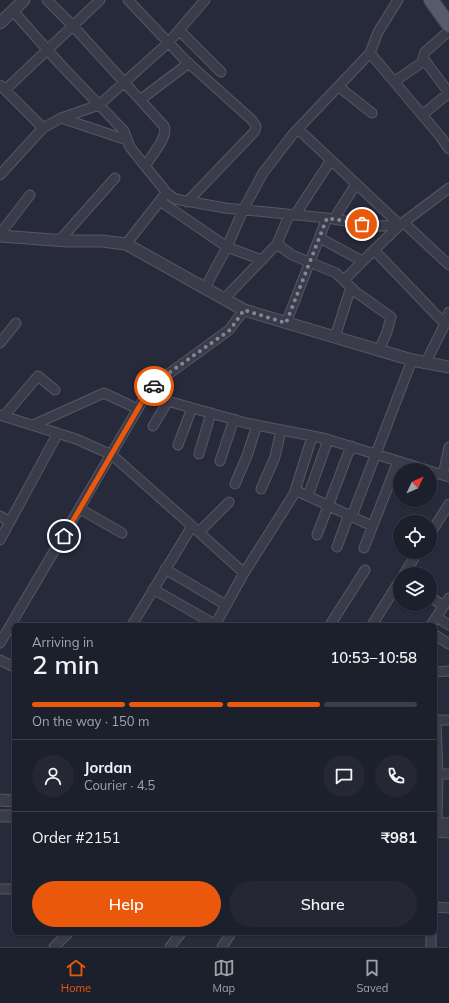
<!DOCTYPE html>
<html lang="en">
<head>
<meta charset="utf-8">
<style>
	body { margin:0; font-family:Mulish,sans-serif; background:#252834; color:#f1f3f6; height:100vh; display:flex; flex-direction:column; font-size:15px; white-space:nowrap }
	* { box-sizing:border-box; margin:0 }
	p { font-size:13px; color:#a0a3a9 }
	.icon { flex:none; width:22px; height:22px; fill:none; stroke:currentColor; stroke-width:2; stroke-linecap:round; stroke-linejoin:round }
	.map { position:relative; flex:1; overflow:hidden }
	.panel { position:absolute; left:12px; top:623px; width:425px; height:312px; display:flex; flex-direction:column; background:#1c202c; border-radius:6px; box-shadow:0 1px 3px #0004,0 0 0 1px #3a3e48 }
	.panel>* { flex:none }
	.needle { width:26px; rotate:46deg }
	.fabs { position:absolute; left:393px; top:463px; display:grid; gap:8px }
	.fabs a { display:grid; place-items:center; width:44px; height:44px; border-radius:50%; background:#1c202c; box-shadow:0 1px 3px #0004,0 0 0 1px #3a3e48; font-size:20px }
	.pin { position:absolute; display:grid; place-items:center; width:34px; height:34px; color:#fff; margin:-17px; border:2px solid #fff; border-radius:50%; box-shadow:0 1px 4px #0007 }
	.courier { position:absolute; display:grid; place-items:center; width:40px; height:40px; margin:-20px; border:3px solid #ea580c; border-radius:50%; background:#fff; color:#222; box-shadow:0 1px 5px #0007 }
	.overview em { font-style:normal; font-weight:600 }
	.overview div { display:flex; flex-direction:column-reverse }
	.overview { display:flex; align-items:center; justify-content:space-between; height:68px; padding:0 20px }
	h1 { font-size:26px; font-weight:600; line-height:30px }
	.bar { display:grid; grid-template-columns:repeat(4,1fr); gap:6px 4px; align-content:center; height:48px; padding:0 20px }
	.bar i { height:5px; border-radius:3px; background:#3a3e48 }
	.bar .on { background:#ea580c }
	.bar p { grid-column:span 4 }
	.line { display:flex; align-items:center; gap:10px; padding:0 20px; border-top:1px solid #3a3e48 }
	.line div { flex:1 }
	.round { display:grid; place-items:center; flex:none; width:42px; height:42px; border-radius:21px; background:#252834 }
	.cta { display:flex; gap:8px; margin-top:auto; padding:8px 20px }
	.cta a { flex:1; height:46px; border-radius:24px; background:#ea580c; color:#fff; font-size:16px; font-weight:600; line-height:46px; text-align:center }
	.cta a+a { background:#252834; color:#f1f3f6 }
	.menu { display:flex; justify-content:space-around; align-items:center; height:56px; border-top:1px solid #3a3e48; background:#1c202c; font-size:11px; color:#a0a3a9 }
	.menu a { display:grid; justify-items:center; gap:2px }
	.menu .on { color:#ea580c }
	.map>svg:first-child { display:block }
</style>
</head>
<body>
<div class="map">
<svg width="449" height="947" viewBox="0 0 449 947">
	<rect width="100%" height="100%" fill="#262a3a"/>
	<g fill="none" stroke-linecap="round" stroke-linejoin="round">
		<defs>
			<path id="minor" d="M47,0L72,25L164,126C169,137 151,156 145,166
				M128,0L185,60L252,120L256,126L255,131L187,202
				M13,11L60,64L124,131L130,147L145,166L167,193L175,199L225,208L327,218L376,226L400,225L449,188
				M179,30L221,72
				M449,31L425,52L423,58L449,93
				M370,53L440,136L449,149
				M395,81L424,61
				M0,85L43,128L0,175
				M339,87L372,113
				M5,90L100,0
				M140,100L189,63
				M422,115L449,93
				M61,118L99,105L168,43L205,0
				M43,128L61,118L127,140
				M298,129L400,225L374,250L445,324L426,362
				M160,201L227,247L262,260
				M295,215L331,160
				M334,219L356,184
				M403,222L449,265
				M0,234L30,195
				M320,238L362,261
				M59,241L115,178
				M126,244L163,197
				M277,244L289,215
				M344,280L374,250
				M205,288L227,247L243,210L263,173L293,134L370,53L378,32L398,0
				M224,299L277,244L292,255L336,273L357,293L391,317L387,332L379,350
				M286,323L327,218
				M445,324L449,312
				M335,337L351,287
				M0,343L16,323
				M146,395L246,423L323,438L427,470
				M0,415L76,439L112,455L192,526L132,625
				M4,416L38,376L55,390
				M33,425L104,393L138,409
				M153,426L168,401
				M178,445L192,408
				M199,454L211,413
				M220,461L234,419
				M430,471L449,477
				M443,475L449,447
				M235,484L247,456L257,425
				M261,489L275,457L281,430
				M295,490L372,526
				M308,496L328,440
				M80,509L122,533
				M0,516L10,522
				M352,516L412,360
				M192,526L244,573
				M199,532L229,502
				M430,534L449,504
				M317,535L351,446
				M0,540L58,433
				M337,547L349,514
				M364,548L398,461
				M165,569L226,605
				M404,574L418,552
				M153,589L216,625
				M430,597L444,606
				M437,617L449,625
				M215,625L244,573L294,494L312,437
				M330,625L365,570
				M372,625L400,580
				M431,625L449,598
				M435,635L449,644
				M0,643L146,395L167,375L229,330L244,310
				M0,660L14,667
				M435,672L449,671
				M435,720H449
				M436,720L438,774L437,823
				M435,774H449
				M0,889H14
				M435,907L449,908
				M54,947L68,933
				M170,947L181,933
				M222,947L231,933
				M431,947V933"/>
			<path id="tertiary" d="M0,23L24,0
				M0,236L67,241H102L126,244L244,310L412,360L449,367
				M0,800L14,801
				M0,816H14
				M435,823L449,824
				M435,831L449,832"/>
			<path id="primary" d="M431,0L449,25"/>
		</defs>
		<use href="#minor" stroke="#555765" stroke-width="11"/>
		<use href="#tertiary" stroke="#555765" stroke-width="13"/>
		<use href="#primary" stroke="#434553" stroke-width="16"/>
		<use href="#minor" stroke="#3a3c4a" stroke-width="9"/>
		<use href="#tertiary" stroke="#3a3c4a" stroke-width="11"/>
		<use href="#primary" stroke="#585b6a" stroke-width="14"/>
	</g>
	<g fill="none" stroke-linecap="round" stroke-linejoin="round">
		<path stroke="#838695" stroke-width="4" stroke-dasharray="0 7.2" d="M154,386L166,375L230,330L244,310L286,323L327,218L362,224"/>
		<path stroke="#ea580c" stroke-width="5" d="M64,536L146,395L154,386"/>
	</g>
</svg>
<div class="fabs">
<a><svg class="needle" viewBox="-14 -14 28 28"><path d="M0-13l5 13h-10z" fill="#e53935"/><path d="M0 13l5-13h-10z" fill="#a0a3a9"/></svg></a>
<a><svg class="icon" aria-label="locate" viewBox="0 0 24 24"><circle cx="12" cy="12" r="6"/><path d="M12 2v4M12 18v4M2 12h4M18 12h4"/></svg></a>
<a><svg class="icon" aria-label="layers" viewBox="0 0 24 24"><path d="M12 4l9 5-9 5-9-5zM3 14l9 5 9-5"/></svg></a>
</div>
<div class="pin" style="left:362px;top:224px;background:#ea580c"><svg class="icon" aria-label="bag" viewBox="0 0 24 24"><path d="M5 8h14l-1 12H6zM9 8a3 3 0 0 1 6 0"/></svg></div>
<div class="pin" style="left:64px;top:536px;background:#1f2937"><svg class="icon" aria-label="home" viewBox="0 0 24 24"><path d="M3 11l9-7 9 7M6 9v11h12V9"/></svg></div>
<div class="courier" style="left:154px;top:386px"><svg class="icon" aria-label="car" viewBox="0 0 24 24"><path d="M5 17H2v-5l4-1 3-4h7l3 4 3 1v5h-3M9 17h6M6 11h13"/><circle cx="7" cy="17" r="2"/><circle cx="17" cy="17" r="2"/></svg></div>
<section class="panel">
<div class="overview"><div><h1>2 min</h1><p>Arriving in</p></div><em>10:53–10:58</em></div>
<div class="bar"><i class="on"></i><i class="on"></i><i class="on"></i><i></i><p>On the way · 150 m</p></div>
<div class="line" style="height:72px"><a class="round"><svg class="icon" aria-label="person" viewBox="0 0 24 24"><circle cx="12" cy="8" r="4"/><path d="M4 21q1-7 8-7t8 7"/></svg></a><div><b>Jordan</b><p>Courier · 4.5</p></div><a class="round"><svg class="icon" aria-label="chat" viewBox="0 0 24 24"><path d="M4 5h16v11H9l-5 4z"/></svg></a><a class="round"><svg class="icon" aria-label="phone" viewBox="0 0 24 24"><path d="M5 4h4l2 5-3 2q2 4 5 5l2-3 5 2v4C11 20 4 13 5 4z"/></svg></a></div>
<div class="line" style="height:52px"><div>Order #2151</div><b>₹981</b></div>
<div class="cta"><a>Help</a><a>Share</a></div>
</section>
</div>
<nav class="menu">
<a class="on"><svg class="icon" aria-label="home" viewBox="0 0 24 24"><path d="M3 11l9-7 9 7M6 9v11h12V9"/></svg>Home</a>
<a><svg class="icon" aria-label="map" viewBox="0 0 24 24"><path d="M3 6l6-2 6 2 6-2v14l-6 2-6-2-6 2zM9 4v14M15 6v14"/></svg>Map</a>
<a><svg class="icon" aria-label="saved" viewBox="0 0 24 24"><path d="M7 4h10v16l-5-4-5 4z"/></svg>Saved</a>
</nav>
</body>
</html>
